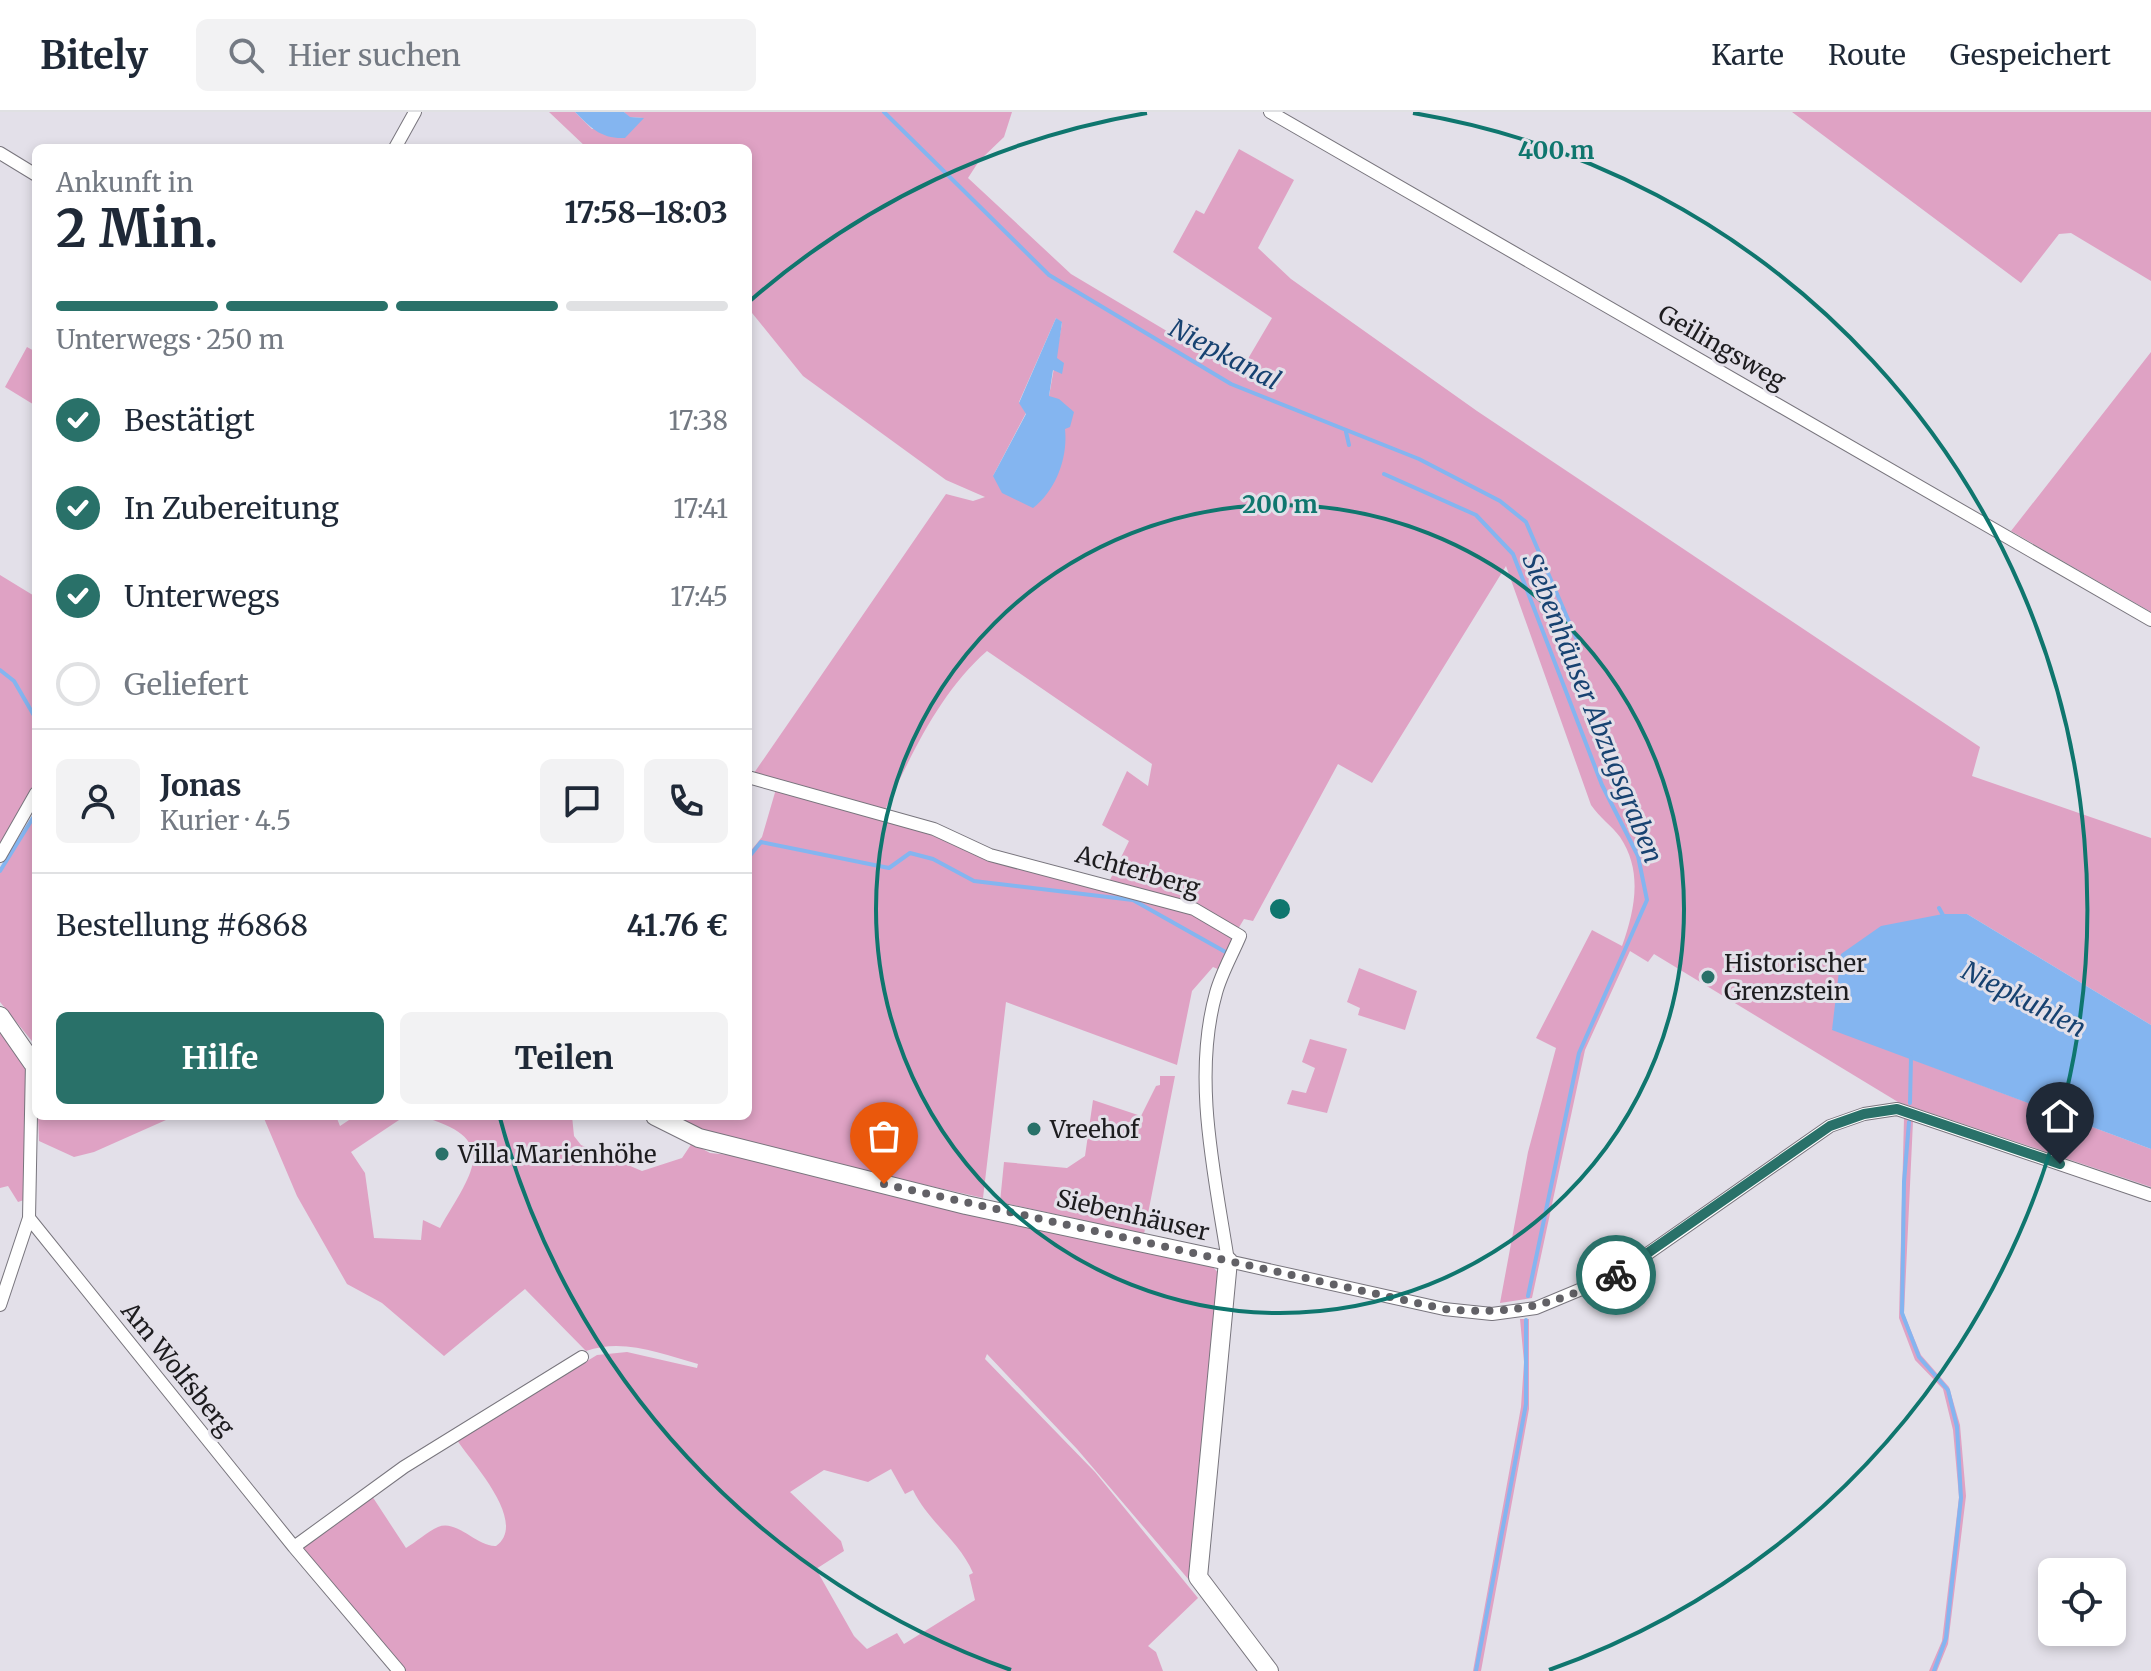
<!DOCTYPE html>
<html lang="de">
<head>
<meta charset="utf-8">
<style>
	body { margin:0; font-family:Merriweather,serif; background:#f2f2f3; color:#1f2937; height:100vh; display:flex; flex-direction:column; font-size:30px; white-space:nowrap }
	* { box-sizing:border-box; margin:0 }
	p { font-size:26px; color:#747a83 }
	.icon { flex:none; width:44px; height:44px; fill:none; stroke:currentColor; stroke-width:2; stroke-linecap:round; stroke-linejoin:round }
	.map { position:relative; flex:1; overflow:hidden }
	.side { position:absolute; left:32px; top:32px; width:720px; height:976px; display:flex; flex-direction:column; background:#fff; border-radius:12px; box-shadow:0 4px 12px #0003 }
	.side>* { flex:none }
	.buttons { position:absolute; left:2038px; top:1446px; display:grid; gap:16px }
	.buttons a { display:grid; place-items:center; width:88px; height:88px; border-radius:12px; background:#fff; box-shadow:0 4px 12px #0003; font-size:40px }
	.pin { position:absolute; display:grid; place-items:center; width:68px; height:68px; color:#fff; margin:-82px -34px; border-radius:50% 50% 50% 0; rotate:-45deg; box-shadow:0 0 8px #0007 }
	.pin .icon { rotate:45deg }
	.courier { position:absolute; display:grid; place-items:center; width:80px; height:80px; margin:-40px; border:6px solid #297169; border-radius:50%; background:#fff; color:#222; box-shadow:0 2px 10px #0007 }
	.summary em { font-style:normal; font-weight:700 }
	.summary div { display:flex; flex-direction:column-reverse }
	.summary { display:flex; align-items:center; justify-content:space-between; height:136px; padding:0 24px }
	h1 { font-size:52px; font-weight:700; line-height:60px }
	.bar { display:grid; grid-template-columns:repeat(4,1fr); gap:12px 8px; align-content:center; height:96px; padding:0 24px }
	.bar i { height:10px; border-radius:6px; background:#e0e1e3 }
	.bar .current { background:#297169 }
	.bar p { grid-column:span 4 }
	.line { display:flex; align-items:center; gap:20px; padding:0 24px; border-top:2px solid #e0e1e3 }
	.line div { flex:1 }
	.round { display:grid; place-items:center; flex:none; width:84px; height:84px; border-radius:12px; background:#f2f2f3 }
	ol { padding:0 24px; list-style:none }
	li { display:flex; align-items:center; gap:24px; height:88px }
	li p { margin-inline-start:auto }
	li .icon { padding:8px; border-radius:50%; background:#297169; color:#fff; stroke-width:4 }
	li:last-child { color:#747a83 }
	li i { width:44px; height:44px; border:4px solid #e0e1e3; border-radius:50% }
	.action { display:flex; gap:16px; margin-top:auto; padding:16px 24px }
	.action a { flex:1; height:92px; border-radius:12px; background:#297169; color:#fff; font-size:32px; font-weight:700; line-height:92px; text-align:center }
	.action a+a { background:#f2f2f3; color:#1f2937 }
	header { display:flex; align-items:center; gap:48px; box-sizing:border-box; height:112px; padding:0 40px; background:#fff; border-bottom:2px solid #e0e1e3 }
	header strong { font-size:38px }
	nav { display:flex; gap:44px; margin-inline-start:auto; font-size:28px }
	.search { width:560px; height:72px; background:#f2f2f3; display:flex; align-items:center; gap:20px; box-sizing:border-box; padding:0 28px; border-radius:12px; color:#747a83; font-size:30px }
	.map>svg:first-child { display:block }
</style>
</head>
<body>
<header>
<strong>Bitely</strong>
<div class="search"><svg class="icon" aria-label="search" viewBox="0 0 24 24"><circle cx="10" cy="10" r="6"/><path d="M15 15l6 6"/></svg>Hier suchen</div>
<nav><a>Karte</a><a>Route</a><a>Gespeichert</a></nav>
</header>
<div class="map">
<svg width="2151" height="1559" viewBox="0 0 2151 1559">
	<rect width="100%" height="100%" fill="#e3e0e9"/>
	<path fill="#dfa2c4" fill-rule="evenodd" d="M549,0H575L592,17L643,6L629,5L624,0H1012L1004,25L979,49L968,66L1071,162L1239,262L1272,206L1173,140L1196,98L1204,102L1239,37L1294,68L1258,136L1291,167L1477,299L1980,635L1972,664L2151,726V913L1967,802H1943L1832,917L2151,1037V1075L1898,990L1654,842L1648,850L1630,839L1585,938L1532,1186L1500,1191L1528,1040L1556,936L1536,926L1592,818L1622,834C1635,798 1643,759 1620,725C1612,714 1599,705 1591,693L1506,454L1372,671L1338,652L1253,809L1244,807L1238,817C1200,790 1154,782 1109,770L1129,729L1102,713L1127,659L1148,674L1152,652L987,539C939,581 912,642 885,698L754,661L946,382L973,389L985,385L946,368L803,264L748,196V36H587ZM1056,206L1062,211L1049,284L993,364L1026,301L1019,290Z
		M1792,0H2151V169L2071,121L2059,122L2021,171Z
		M27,235L36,240V294L5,275Z
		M2151,240V500L2011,419Z
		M0,463L36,485V668L0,734Z
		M776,677L921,719L988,746L1202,804L1236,828L1220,858L1213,855L1192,879L1177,953L1006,890L983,1086L715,1025L672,1004H748V742L762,725Z
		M36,699V934L0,890V757Z
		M1359,856L1417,879L1405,918L1358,903L1360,896L1347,890Z
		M0,915L27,959V1087L18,1090L8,1074L0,1076Z
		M1310,927L1347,937L1327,1001L1287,992L1292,978L1306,981L1315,956L1302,950Z
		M1160,964H1175L1144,1122L1000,1090L1004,1050L1067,1056L1085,1044L1093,988L1141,1004L1156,974L1160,973Z
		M38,1004H175L94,1040L74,1045L39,1029Z
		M263,1004H336L340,1014L355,1004H405L351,1040L365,1061L374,1126L421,1128L423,1108L440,1116C471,1061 504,1027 420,1004H572L574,1024L581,1033L642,1059L682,1046L692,1031L710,1041L740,1044L1212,1154L1223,1166L1189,1468L1077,1337L987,1242L985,1247L1095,1360L1198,1486L1148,1534L1156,1540L1163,1559H404L298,1437L372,1384L406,1436C416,1430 427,1420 438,1415C457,1407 477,1435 496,1434C529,1410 471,1350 457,1328L597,1243L627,1240L697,1256L698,1252C661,1242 624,1226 586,1239L525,1177L444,1244L382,1191L347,1172L297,1084ZM891,1357L905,1382L913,1378C929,1411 959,1428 973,1461L969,1463L975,1488L904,1532L897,1521L867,1537L854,1524L816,1457L844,1439L841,1429L790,1380L824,1358L868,1370Z
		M1904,1006L1913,1009L1904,1202L1921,1243L1949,1275L1960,1313L1966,1384L1948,1532L1937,1559H1929L1942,1529L1959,1385L1953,1318L1943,1277L1915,1248L1899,1206Z
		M1520,1207H1529V1297L1481,1559H1473L1521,1295L1524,1250Z"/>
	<path fill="#84b5f0" d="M575,0H624L630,5L644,6L625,26C601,27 591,16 575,0Z
		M1056,206L1062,210L1057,246L1064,251L1062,262L1053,258L1049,284L1059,287L1074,300L1070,315L1065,317C1068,346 1056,378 1033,396L1002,381L993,364L1026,302L1019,291Z
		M1943,802H1967L2151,913V1037L1832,918L1841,842L1881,814Z"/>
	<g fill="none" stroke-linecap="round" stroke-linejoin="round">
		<path stroke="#84b5f0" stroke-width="4" d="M884,0L1049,163L1231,272L1419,347L1500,389L1526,410L1576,526
			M1346,320L1349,333
			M1384,362L1476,403L1513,442L1602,673L1638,744L1647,788L1579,941L1528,1184
			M0,558L14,569L36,607
			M748,746L761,730L889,756L910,741L933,747L974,769L1133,788L1229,842
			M0,759L36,701
			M1939,796L1944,805
			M1910,991L1911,945
			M1909,1010L1904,1070L1902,1201L1919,1245L1948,1278L1957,1315L1961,1386L1946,1526L1934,1559
			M1476,1559L1526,1292V1208"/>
		<defs>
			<path id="street" d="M1270,0L2151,508
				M395,36L415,0
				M0,41L36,63
				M748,665L934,717L990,743L1194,797L1240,824C1232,843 1221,862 1216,881C1192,966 1215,1064 1228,1149L1444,1197L1492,1202L1536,1196L1620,1161L1830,1014L1864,1002L1897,997L2151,1083
				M0,744L36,681
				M29,1106L294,1435L399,1559
				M0,1193L29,1106L32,950
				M294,1435L404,1355L582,1245"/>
			<path id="secondary" d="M0,904L32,950H36
				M655,1004L699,1026L966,1093L1228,1149L1198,1465L1269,1559"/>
		</defs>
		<use href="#street" stroke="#78757d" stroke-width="14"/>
		<use href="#secondary" stroke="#78757d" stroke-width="20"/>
		<use href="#street" stroke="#fff" stroke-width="12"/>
		<use href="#secondary" stroke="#fff" stroke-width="18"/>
	</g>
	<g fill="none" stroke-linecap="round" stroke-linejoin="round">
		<path stroke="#626166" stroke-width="8" stroke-dasharray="0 14.4" d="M884,1072L1444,1197C1517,1203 1550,1194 1616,1163"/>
		<path stroke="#297169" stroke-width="10" d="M1616,1163L1830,1014L1864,1002L1897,997L2060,1052"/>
	</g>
	<g fill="none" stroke="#0f766e" stroke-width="4">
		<circle cx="1280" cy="797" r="404"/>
		<path d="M1011 1558A807 807 0 0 1 500 1006M751 188A807 807 0 0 1 1147 1M1413 1A807 807 0 0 1 1549 1558"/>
	</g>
	<g fill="#297169" stroke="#e3e0e9" stroke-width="3">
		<circle cx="1708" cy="865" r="8"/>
		<circle cx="1034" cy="1017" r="8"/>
		<circle cx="442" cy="1042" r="8"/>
	</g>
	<g text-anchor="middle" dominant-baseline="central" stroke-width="6" stroke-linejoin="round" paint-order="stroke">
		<g font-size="24" fill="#1d1c1f" stroke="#e3e0e9">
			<text transform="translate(1722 235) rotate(30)">Geilingsweg</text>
			<text transform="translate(1138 759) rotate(16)">Achterberg</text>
			<text transform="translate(1133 1103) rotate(13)">Siebenhäuser</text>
			<text transform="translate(178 1257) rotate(51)">Am Wolfsberg</text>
		</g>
		<g font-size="24" fill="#1d1c1f" stroke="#e3e0e9" text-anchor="start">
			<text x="1724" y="851">Historischer<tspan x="1724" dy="28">Grenzstein</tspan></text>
			<text x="1050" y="1017">Vreehof</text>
			<text x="458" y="1042">Villa Marienhöhe</text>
		</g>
		<g font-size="26" font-style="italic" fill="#174271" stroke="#e3e0e9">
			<text transform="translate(1225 242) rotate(28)">Niepkanal</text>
			<text transform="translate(1593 596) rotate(68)">Siebenhäuser Abzugsgraben</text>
			<text transform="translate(2024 887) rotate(27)">Niepkuhlen</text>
		</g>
	</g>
	<circle cx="1280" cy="797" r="12" fill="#0f766e" stroke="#e3e0e9" stroke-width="4"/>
	<g font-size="24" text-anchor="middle" font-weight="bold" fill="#0f766e" stroke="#e3e0e9" stroke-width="6" stroke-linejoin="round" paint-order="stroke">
		<text x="1556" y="47">400 m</text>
		<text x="1280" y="401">200 m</text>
	</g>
</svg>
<div class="buttons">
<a><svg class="icon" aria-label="locate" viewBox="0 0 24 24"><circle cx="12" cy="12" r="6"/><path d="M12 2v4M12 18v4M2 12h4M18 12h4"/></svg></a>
</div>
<div class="pin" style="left:884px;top:1072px;background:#ea580c"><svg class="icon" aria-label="bag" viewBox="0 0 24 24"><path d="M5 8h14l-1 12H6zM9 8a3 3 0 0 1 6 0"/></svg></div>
<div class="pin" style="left:2060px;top:1052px;background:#1f2937"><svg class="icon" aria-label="home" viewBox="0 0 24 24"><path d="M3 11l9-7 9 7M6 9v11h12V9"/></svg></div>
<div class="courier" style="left:1616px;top:1163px"><svg class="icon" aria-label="bike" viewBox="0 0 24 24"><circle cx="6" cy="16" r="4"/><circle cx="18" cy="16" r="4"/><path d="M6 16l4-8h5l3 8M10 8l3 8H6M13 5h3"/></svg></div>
<section class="side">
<div class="summary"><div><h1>2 Min.</h1><p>Ankunft in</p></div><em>17:58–18:03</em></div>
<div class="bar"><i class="current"></i><i class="current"></i><i class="current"></i><i></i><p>Unterwegs · 250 m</p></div>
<ol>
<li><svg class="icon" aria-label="check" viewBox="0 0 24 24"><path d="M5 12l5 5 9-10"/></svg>Bestätigt<p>17:38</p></li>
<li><svg class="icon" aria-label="check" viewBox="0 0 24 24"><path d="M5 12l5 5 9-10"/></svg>In Zubereitung<p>17:41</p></li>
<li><svg class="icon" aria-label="check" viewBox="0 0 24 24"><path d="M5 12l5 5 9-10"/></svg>Unterwegs<p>17:45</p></li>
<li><i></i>Geliefert</li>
</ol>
<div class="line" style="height:144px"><a class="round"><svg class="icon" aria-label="person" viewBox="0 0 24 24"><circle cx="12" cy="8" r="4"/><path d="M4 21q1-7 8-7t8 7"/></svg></a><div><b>Jonas</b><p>Kurier · 4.5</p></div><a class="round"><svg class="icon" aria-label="chat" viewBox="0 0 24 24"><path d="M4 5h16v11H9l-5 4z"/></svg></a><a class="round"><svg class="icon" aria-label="phone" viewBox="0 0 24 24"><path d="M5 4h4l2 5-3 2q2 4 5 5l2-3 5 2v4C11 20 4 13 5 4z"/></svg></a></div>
<div class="line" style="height:104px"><div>Bestellung #6868</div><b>41.76 €</b></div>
<div class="action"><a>Hilfe</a><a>Teilen</a></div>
</section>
</div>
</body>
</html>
